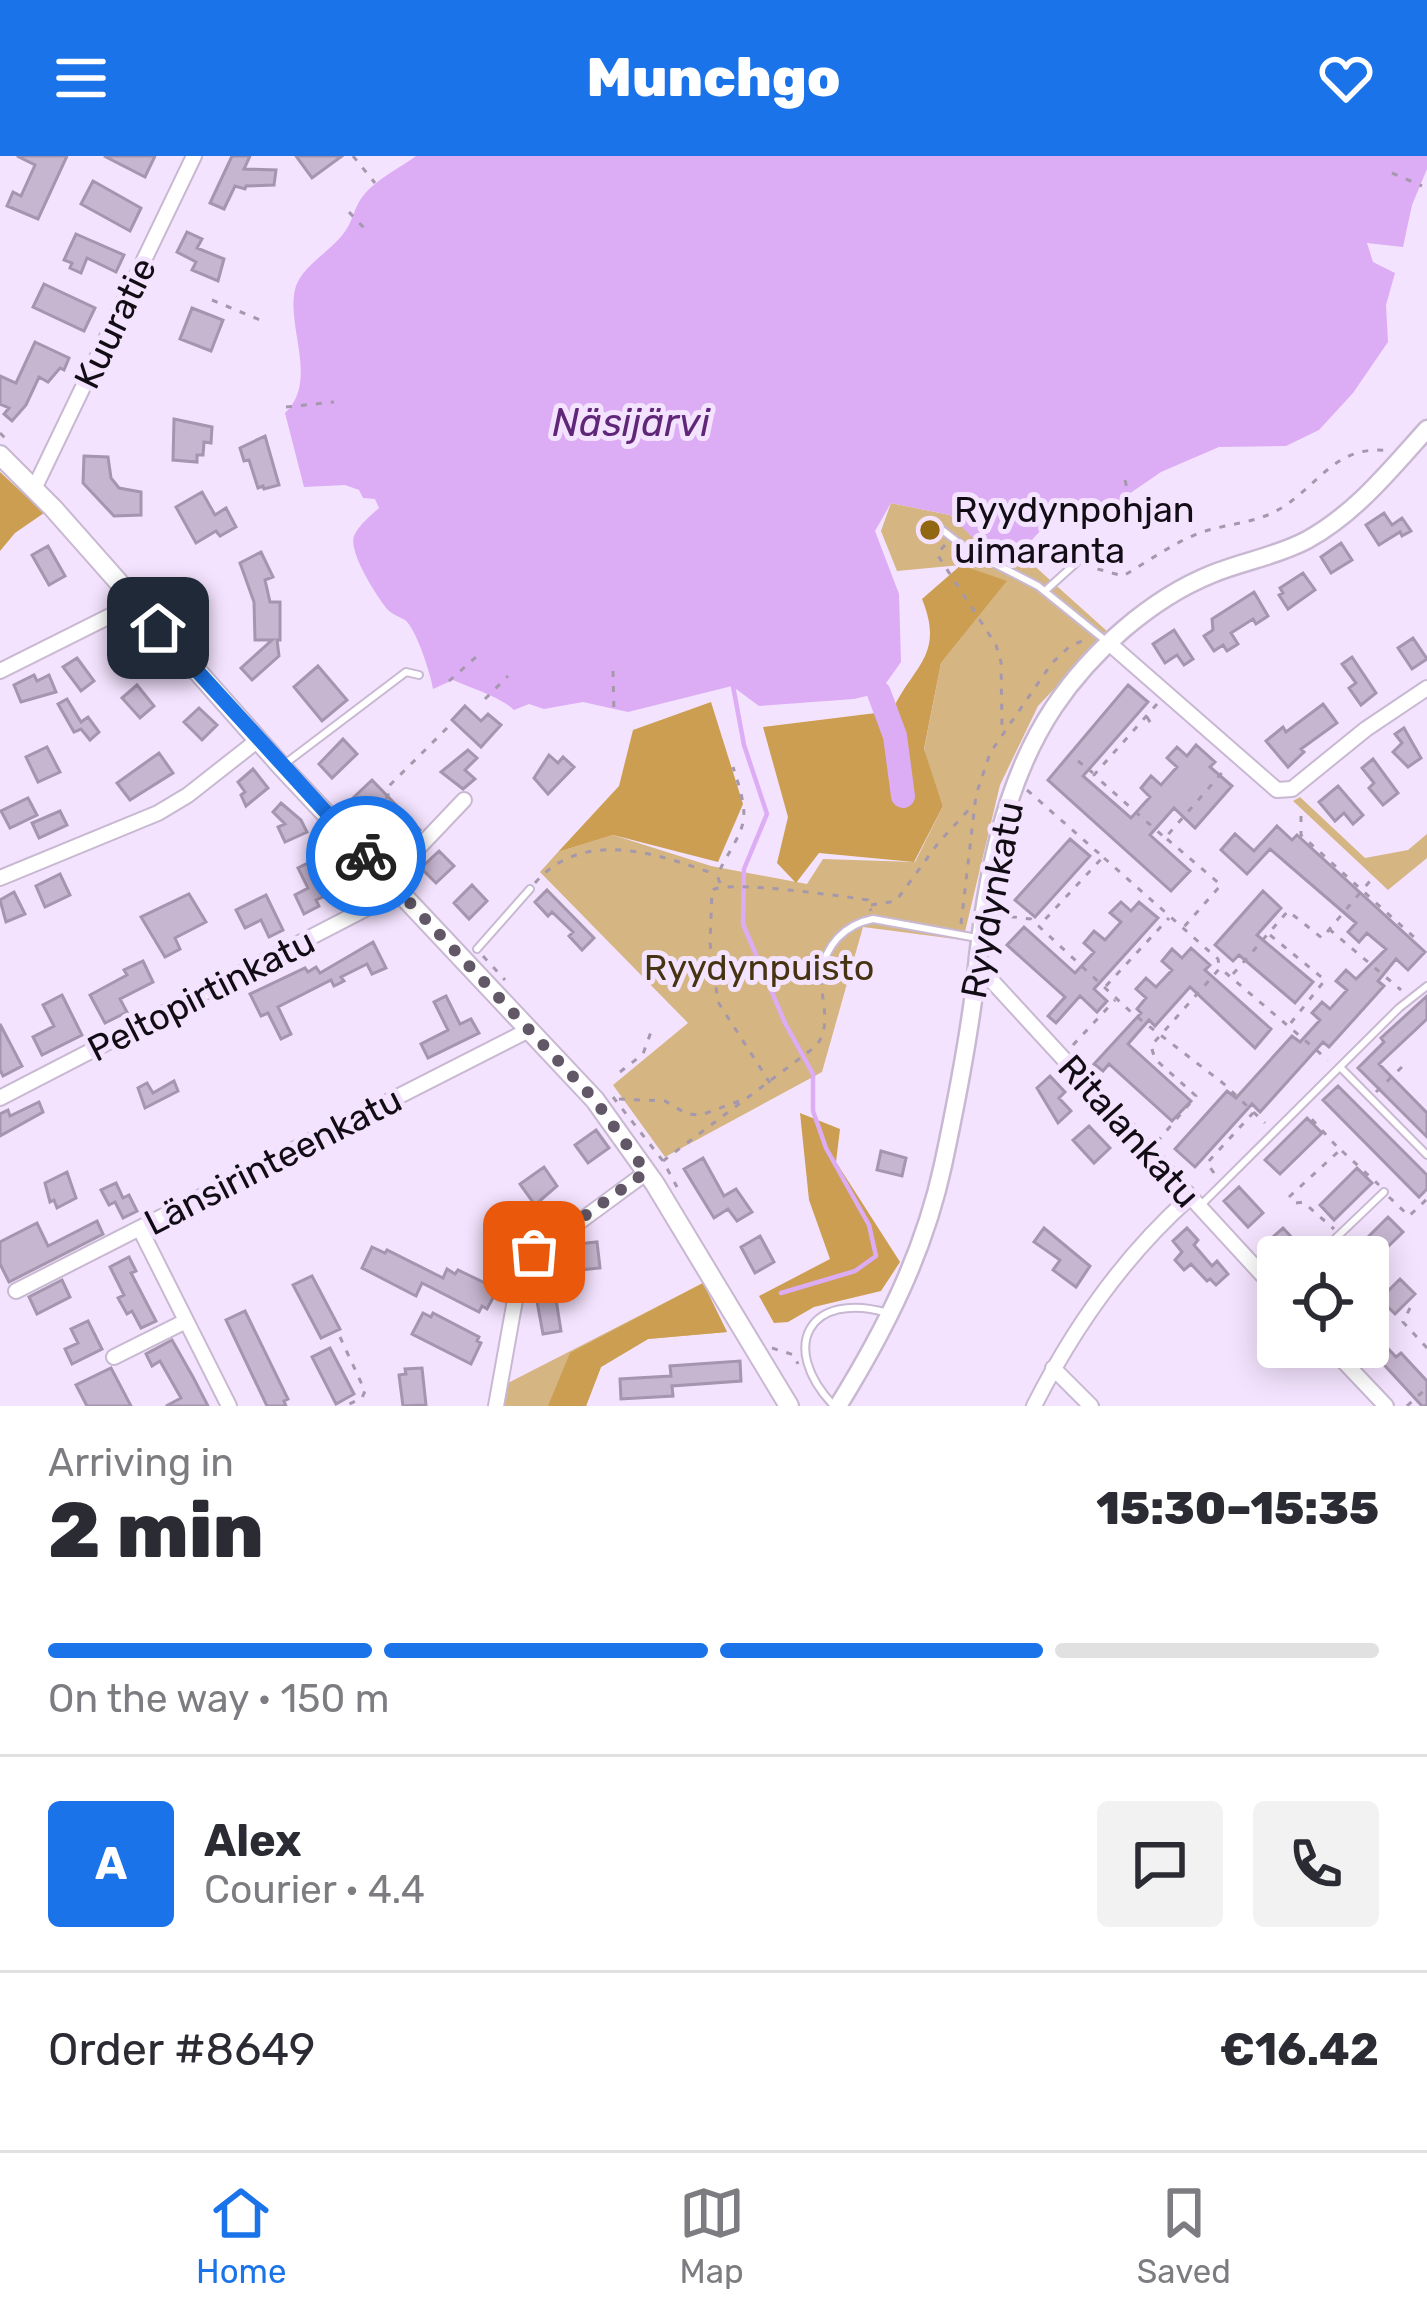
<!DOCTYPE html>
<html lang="en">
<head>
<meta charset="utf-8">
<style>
	body { margin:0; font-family:Rubik,sans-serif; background:#f2f2f3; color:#2b2b33; height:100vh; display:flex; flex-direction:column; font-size:45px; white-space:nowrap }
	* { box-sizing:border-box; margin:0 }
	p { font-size:39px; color:#7c7c81 }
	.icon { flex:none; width:66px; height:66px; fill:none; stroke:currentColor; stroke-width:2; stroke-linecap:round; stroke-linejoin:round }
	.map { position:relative; height:1250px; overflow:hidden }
	.side { display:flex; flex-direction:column; background:#fff; flex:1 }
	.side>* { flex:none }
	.controls { position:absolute; left:1257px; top:1080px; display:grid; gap:24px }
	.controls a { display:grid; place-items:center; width:132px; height:132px; border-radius:12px; background:#fff; box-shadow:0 6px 30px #0003; font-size:60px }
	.pin { position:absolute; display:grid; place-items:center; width:102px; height:102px; color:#fff; margin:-51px; border-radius:24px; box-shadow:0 6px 18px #0006 }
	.courier { position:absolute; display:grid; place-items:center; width:120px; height:120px; margin:-60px; border:9px solid #1a73e8; border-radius:50%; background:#fff; color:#222; box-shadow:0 3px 15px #0007 }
	.headline em { font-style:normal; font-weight:800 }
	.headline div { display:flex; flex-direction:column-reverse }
	.headline { display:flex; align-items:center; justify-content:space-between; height:204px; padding:0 48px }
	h1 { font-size:78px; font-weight:800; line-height:90px }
	.bar { display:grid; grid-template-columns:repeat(4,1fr); gap:18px 12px; align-content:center; height:144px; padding:0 48px }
	.bar i { height:15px; border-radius:9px; background:#e1e1e2 }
	.bar .current { background:#1a73e8 }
	.bar p { grid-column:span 4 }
	.line { display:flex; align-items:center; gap:30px; padding:0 48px; border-top:3px solid #e1e1e2 }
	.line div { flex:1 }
	.round { display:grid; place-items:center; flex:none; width:126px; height:126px; border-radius:12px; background:#f2f2f3 }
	header { display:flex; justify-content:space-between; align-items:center; height:156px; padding:0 48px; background:#1a73e8; color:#fff; font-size:54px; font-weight:800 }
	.tabs { display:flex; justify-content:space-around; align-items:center; height:168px; border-top:3px solid #e1e1e2; background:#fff; font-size:33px; color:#7c7c81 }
	.tabs a { display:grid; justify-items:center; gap:6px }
	.tabs .current { color:#1a73e8 }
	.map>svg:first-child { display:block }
</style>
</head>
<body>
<header><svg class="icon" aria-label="menu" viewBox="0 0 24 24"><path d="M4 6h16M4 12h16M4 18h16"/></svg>Munchgo<svg class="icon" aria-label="heart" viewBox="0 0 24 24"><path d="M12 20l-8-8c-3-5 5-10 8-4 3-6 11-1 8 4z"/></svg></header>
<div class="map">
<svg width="1427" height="1250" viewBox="0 0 1427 1250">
	<rect width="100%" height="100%" fill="#f4e3fe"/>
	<path fill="#d5b582" d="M891,347L950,359L974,382L1020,397L1108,476L1038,550L1000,629L963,784L863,771L822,916L665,1001L613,929L688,867L540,716L558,696L613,679L711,710L807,728L823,703L915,706L943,650L924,594L941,507L1006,426L961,409L897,415L881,375Z
		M1300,641L1365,702L1408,694L1427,678V702L1388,734L1293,645Z
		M703,1127L727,1176L648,1183L601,1211L586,1250H502L508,1227Z"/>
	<path fill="#cc9e51" d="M0,316L44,357L15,377L0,395Z
		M961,409L1007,425L941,507L924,593L943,650L914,706L819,697L796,727L777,707L788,661L763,571L892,555C913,509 945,500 922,443Z
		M711,546L743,648L718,706L613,679L558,696L619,630L633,574Z
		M800,957L840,973L836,1006L900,1106L881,1135L814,1151L788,1166L774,1167L759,1140L830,1103L809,1044Z
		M703,1127L727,1176L648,1183L601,1211L586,1250H548L570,1197Z"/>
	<path fill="#dcadf4" d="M416,0H1427V13L1412,49L1403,91L1367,87L1373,106L1395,117L1386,149L1388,186L1353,237L1319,274L1286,290L1219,291L1161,316L1110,351C1064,342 1049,366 1020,397L973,382L950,359L891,347L875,375L899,438L901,506L879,537L854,543L759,550L732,530L628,556L583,546L544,553L529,548L514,554C499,540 473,533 453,524L433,533C431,519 416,472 405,464C400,461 394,459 389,455C378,443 348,396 354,380C358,370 371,359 379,352L375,343L363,342L359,334L345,329L304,331L285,257C320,224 284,168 296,130C304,108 333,94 346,74C353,64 355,49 363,40C375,24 400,12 416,0Z"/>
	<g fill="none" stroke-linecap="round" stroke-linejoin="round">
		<path stroke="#dcadf4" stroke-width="4.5" d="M733,530L744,589L767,658L744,713L743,768L785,867L813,918V955L826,992L869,1069L876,1100L855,1115L781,1137"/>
		<path stroke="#dcadf4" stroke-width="24" d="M879,537L895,580L903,640"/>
	</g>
	<path fill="#c7b6d0" stroke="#a595ae" stroke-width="3" d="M17,0H67L38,63L7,50L13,36L21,40L35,9Z
		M104,0H155L145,21Z
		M232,0H250L244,13L276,14L274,29L246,30L245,33L235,30L224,53L210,47Z
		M296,0H342L312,22Z
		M93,25L141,52L130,75L81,48Z
		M187,76L202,83L197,92L224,103L218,125L192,114L196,106L177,96Z
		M76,78L124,99L116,116L87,102L81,117L70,112L72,107L64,104Z
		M44,128L95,152L84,175L33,151Z
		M192,152L223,164L211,195L180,183Z
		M35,186L69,202L64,214L60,212L48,226L39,221L26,249L12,265L4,258L9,252L0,248V220L16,227Z
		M174,263L212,271L211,287L204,286L203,299H197V306L173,304Z
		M265,280L279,329L264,333L263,330L258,332L249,304L244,305L240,292Z
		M84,300L108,301L111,322L119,332L141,336V359L114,360L83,327Z
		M202,336L215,359L226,352L236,371L220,380L216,375L196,387L176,351Z
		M1384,357L1392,369L1402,362L1411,375L1402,380L1400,376L1379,389L1366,369Z
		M1341,387L1352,404L1331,417L1321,401Z
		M48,390L65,420L49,429L32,399Z
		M261,396L273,421L265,424L270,446H280V484H277L279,500L252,524L241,512L272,484H255L254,446L240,407Z
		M1303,417L1315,434L1288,453L1279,439L1283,437L1280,432Z
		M1254,436L1268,460L1256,468L1253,463L1231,477L1238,488L1227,495L1223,489L1214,495L1204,480L1213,474L1212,463Z
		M1174,474L1193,503L1184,509L1177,499L1165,507L1153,488Z
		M1413,482L1427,503L1412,513L1398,492Z
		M1352,501L1376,537L1361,549L1349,532L1356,527L1342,508Z
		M77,502L94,525L81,535L63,511Z
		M318,510L347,544L322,565L294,531Z
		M34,519L37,525L49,519L56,536L21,546L14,529Z
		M137,529L154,550L140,562L122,542Z
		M1128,529L1148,546L1083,620L1131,662L1150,641L1141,632L1151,620L1161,629L1177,611L1167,602L1177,591L1187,600L1196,589L1215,606L1210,611L1232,630L1195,672L1174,652L1150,679L1190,715L1171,735L1048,624Z
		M67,543L81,566L88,561L99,576L90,584L81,573L74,576L58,548Z
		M1323,548L1337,567L1301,593L1304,596L1288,611L1266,585L1283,571L1286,576Z
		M465,550L481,565L488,558L501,569L481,591L452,564Z
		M199,552L217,569L202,584L184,566Z
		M1404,572L1421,602L1408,611L1393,596L1402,587L1395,578Z
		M343,583L357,598L332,622L319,608Z
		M47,591L60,616L38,626L26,601Z
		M468,594L477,602L465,614L475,623L463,633L441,616Z
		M159,597L173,617L130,644L117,627Z
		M549,599L558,607L563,601L574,611L548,638L534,622Z
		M1373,603L1398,637L1383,649L1369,632L1374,627L1362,612Z
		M253,613L268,632L246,650L241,639L245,636L238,626Z
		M372,624L420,674L402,691L353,642Z
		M1338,630L1363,659L1353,668L1344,657L1335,665L1319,646Z
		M28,642L37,659L10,672L1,655Z
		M281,647L301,664L307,676L285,686L278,671L285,668L273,656Z
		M60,655L67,669L39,682L32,667Z
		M1277,670L1292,684L1297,679L1425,796L1408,814L1396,803L1378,825L1384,830L1329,891L1323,886L1260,956L1252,948L1195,1011L1175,993L1227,935L1236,942L1292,880L1300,886L1320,864L1312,857L1322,846L1330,853L1347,834L1336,825L1346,814L1356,823L1386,793L1367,777L1359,786L1348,776L1356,767L1270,693L1247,718L1221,694L1235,678L1254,695Z
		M1070,683L1090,700L1035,761L1015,744Z
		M439,695L454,710L436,727L421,712Z
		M308,707L325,740L316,744L319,750L304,758L295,739L308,732L298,712Z
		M60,718L70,739L45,751L36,730Z
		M472,729L487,745L469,763L454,747Z
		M547,734L594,782L582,794L569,780L573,776L552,756L548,760L535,746Z
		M1263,735L1281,752L1257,779L1313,826L1295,847L1239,799L1233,805L1215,789Z
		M14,736L25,758L6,766L0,744Z
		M189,738L206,766L175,782L180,793L165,801L141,761Z
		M266,739L283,774L269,781L261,764L245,772L236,754Z
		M1121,746L1131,755L1139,746L1158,762L1094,833L1107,845L1097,856L1080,840L1056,867L1048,860L1065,841L1007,789L1024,771L1075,817L1094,796L1084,787L1094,775L1105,784L1121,766L1110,757Z
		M373,786L386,812L372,818L367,808L341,821L344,825L334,830L331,824L278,851L291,878L281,883L268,857L261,860L250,838L305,812L308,816L316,811L320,817Z
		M1191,792L1210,809L1205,814L1271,873L1255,892L1190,831L1155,870L1149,864L1128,888L1191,945L1172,965L1109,908L1103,915L1094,908L1141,857L1137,853L1146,842L1136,833L1146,822L1156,831L1172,814L1162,805L1172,793L1182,802Z
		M143,805L153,826L120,843L127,856L105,867L90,839L127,819L124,814Z
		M62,839L82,879L42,899L33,881L54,870L43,849Z
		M446,840L460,868L471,863L479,877L428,902L421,888L448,874L434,846Z
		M1427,840V863L1379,908L1427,957V981L1358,912L1384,886L1381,882Z
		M0,868L22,910L3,920L0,914Z
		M1050,920L1065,936L1059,942L1071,955L1058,967L1037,932Z
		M174,925L178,935L145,952L138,932L147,927L153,937Z
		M1338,930L1427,1019V1033L1419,1041L1323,944Z
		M39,946L43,956L0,980V958L8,954L10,960Z
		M1307,962L1322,977L1280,1018L1265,1004Z
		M1089,970L1110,992L1094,1007L1073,984Z
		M596,974L609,992L588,1007L575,989Z
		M881,995L906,1002L902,1020L877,1014Z
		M703,1002L724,1040L736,1033L752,1056L737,1065L728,1053L714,1062L684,1013Z
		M544,1011L557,1030L535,1049L520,1028Z
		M1357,1012L1372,1027L1334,1064L1320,1049Z
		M67,1016L76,1042L57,1052L54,1044L50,1046L45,1027Z
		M116,1027L123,1042L129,1039L137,1055L123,1062L115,1046L109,1049L101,1034Z
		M1239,1031L1263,1057L1248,1071L1224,1045Z
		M1388,1061L1403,1076L1368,1110V1101H1348Z
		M97,1065L103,1078L9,1126L0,1108V1086L37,1067L48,1090Z
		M1044,1072L1090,1110L1076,1131L1053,1114L1060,1104L1034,1086Z
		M1187,1072L1198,1084L1194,1089L1212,1110L1217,1105L1228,1118L1216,1129L1210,1123L1207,1125L1191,1108L1184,1114L1175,1104L1182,1096L1173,1085Z
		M1283,1072L1309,1100V1101H1281L1267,1086Z
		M760,1080L774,1106L755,1117L741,1091Z
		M597,1086L600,1112L579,1114L576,1088Z
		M372,1091L385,1097L387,1094L443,1122L447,1113L455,1118L458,1114L493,1131L490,1136L495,1138L487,1153L482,1150L479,1156L422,1127L416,1140L362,1112Z
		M129,1101L136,1115L131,1117L156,1165L141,1172L132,1155L127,1158L118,1142L124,1139L110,1111Z
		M312,1120L340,1173L321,1182L293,1129Z
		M1400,1123L1415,1138L1395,1158L1380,1143Z
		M62,1124L70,1141L37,1158L29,1141Z
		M555,1137L561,1175L543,1178L536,1140Z
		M245,1155L288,1243L284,1245L286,1250H267L226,1164Z
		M423,1157L431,1161L433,1157L479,1181L477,1185L481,1187L471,1208L412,1178Z
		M88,1165L102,1193L72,1208L65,1193L78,1187L71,1173Z
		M1368,1171L1396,1201L1401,1197L1427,1225V1250H1422L1375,1199L1368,1205L1358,1191H1368Z
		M172,1184L193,1221L208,1250H166L181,1242L160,1205L152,1210L146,1198Z
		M330,1192L354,1238L336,1248L312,1201Z
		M740,1205L741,1225L672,1230L673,1240L621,1243L620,1223L671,1220L670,1210Z
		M111,1212L131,1250H87L76,1229Z
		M422,1212L426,1249L403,1250L399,1219L406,1218L405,1213Z"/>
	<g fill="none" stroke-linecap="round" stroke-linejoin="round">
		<defs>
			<path id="service" d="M937,370L968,394L1038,430L1106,485
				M1045,435L1076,407
				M286,607L406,516L419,519
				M477,793L530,733
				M820,819C826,790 843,769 873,763L977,782
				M1340,911L1427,999
				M1201,1049L1399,852L1427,830
				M1316,1101L1384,1036
				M834,1250C777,1190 810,1134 888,1157"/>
			<path id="minor" d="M34,333L194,0
				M1110,488L1277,634L1292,633L1366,573L1427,532
				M0,515L136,447
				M0,722L158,657L188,639L258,584
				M388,724L464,644
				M976,821L992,825L1278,1136
				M0,942L400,735
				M140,1073L229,1250
				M16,1135L529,874
				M1330,1191L1386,1250
				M114,1201L186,1165
				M1053,1212L1091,1250
				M496,1250L520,1116L526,1105L647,1016
				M1034,1250C1074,1171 1123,1101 1189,1042"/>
			<path id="tertiary" d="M838,1250C885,1174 924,1097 943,1009C956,948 969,883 976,820C985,729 1002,629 1054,551C1091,496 1150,443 1212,418C1244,405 1277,400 1307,384C1356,357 1390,314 1427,273"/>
			<path id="secondary" d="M0,299L53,352L282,611L595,944L655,1028L789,1250"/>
		</defs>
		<use href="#service" stroke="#c8b8d1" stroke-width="10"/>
		<use href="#minor" stroke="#c8b8d1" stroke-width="18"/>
		<use href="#tertiary" stroke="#c8b8d1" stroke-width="21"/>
		<use href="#secondary" stroke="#c8b8d1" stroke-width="22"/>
		<path stroke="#a598ac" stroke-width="3" stroke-dasharray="6 9" stroke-linecap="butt" d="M353,0L375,27
			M1392,17L1422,30
			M349,56L364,72
			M212,144L265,166
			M286,251L334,246
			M0,277L9,286
			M1125,324L1129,341
			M945,389L937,398L996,489L1001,506L1002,573
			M1083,409L1123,420C1147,406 1172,388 1197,378C1228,366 1257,369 1286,349C1323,323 1339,288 1390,295
			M613,515L614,558
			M449,525L477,500
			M485,543L508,520
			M1157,548L1094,619L1165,682L1227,611
			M1147,561L1153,571
			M1078,605L1093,617
			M1027,634L1103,701L1039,770
			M1301,660V679L1416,783
			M372,667L371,659L388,640V631L450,569
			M1167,683L1221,729L1183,772
			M1104,702L1218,803L1219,809
			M535,727C583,671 659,698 717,719
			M720,727L717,719C744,667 753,671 733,611
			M871,749L896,745L939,686L975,647
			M996,759L1031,763L1132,857L1224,928L1265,967
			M961,768L976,639L990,597L1052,507L1070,490L1087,483
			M1329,773L1401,834
			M1270,779L1325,824L1290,868
			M483,800L505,824
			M1233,818L1288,755L1322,782L1370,725
			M1106,830L1169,762
			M1073,889L1115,844
			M620,916L643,898L652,873
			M770,927L718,846L710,787L712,734C729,724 841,740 868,744L871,755
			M1376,936L1404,909
			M613,941L663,1005L677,1031
			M619,943L665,945L687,958L701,959L747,942
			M1157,986L1196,940L1155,903L1151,890L1220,812L1328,904
			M1342,995L1379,1029
			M663,1005L815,891C831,873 823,850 821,826
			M1214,1017L1207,1007L1253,957
			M1289,1041L1340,994L1307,958
			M1389,1041L1409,1060L1427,1043
			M1296,1047L1303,1046L1334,1073
			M1410,1152L1403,1166L1427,1192
			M340,1181L365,1235L362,1242L345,1250
			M772,1192L794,1199L798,1208
			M1407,1250L1427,1232"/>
		<use href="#service" stroke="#fff" stroke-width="6"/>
		<use href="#minor" stroke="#fff" stroke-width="14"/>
		<use href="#tertiary" stroke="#fff" stroke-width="16"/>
		<use href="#secondary" stroke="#fff" stroke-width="18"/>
	</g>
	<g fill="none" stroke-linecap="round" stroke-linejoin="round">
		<path stroke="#615767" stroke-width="12" stroke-dasharray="0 21.6" d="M366,700L595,944L646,1016L534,1096"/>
		<path stroke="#1a73e8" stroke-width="15" d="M158,472L366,700"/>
	</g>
	<circle fill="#926711" stroke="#f4e3fe" stroke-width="4.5" cx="930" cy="374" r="12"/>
	<g text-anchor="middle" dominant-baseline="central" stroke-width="10" stroke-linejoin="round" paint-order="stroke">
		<g font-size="36" fill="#120c15" stroke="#f4e3fe">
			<text transform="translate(115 167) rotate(-64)">Kuuratie</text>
			<text transform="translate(992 744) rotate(-79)">Ryydynkatu</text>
			<text transform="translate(201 839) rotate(-27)">Peltopirtinkatu</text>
			<text transform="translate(1129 975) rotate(48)">Ritalankatu</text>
			<text transform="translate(273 1005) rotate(-27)">Länsirinteenkatu</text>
		</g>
		<g font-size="36" fill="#120c15" stroke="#f4e3fe" text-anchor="start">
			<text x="954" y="353">Ryydynpohjan<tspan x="954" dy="41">uimaranta</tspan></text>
		</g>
		<g font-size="36" fill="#463311" stroke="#f4e3fe">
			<text x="759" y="811">Ryydynpuisto</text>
		</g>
		<g font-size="39" font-style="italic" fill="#602779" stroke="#f4e3fe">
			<text x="631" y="267">Näsijärvi</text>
		</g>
	</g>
</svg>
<div class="controls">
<a><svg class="icon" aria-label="locate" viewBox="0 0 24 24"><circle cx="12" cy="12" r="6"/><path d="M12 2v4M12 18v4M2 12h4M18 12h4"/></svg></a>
</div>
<div class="pin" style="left:534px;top:1096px;background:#ea580c"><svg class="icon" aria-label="bag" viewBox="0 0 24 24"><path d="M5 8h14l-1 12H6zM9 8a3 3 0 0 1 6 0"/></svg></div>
<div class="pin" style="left:158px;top:472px;background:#1f2937"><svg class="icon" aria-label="home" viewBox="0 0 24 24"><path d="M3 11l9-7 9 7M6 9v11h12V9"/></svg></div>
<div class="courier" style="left:366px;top:700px"><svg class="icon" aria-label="bike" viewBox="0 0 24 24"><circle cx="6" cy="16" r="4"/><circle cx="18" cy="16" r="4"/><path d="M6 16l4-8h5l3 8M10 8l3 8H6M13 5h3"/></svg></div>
</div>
<section class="side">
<div class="headline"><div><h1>2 min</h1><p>Arriving in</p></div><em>15:30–15:35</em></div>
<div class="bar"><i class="current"></i><i class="current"></i><i class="current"></i><i></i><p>On the way · 150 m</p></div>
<div class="line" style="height:216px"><b class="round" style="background:#1a73e8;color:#fff">A</b><div><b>Alex</b><p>Courier · 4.4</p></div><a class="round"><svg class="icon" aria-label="chat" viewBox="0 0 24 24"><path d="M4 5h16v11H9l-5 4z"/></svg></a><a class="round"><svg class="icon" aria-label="phone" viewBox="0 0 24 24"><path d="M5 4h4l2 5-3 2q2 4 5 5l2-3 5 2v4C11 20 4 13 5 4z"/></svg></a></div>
<div class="line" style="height:156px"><div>Order #8649</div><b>€16.42</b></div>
</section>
<nav class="tabs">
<a class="current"><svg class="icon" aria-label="home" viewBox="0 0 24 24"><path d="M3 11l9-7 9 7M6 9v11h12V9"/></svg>Home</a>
<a><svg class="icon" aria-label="map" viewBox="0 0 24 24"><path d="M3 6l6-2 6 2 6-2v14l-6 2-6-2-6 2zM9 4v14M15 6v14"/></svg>Map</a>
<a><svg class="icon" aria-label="saved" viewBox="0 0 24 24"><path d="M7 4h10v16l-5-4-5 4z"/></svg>Saved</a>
</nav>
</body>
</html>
